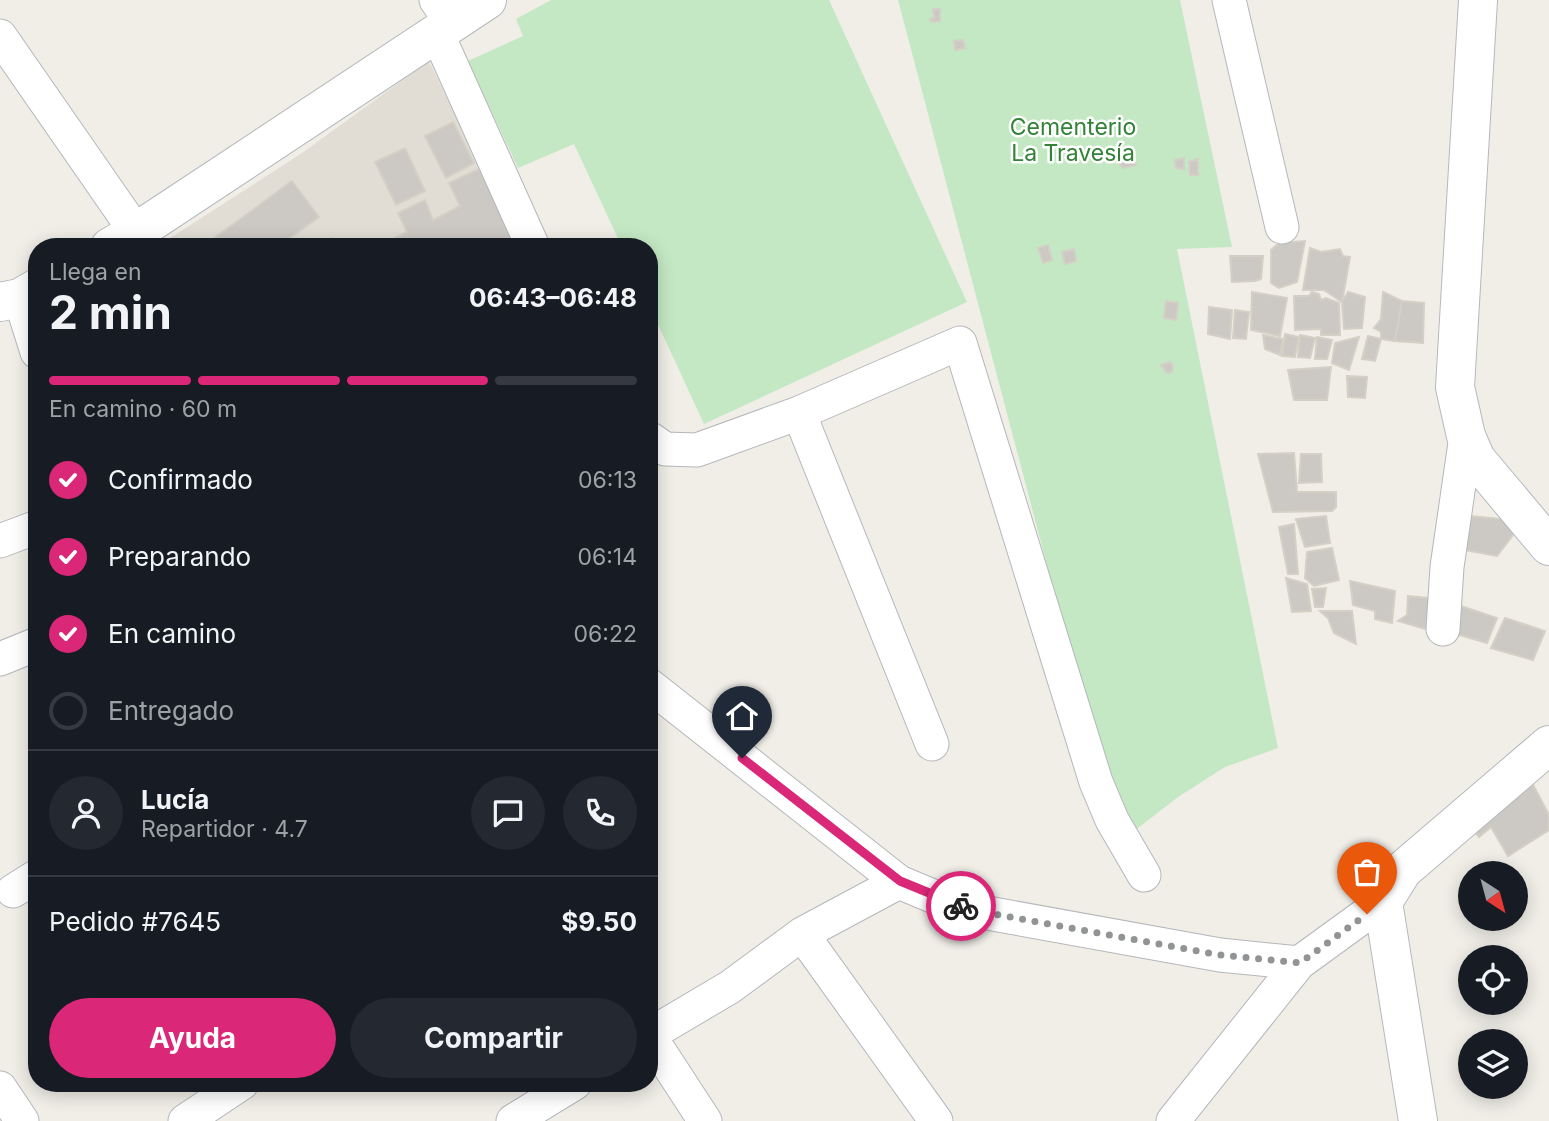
<!DOCTYPE html>
<html lang="es">
<head>
<meta charset="utf-8">
<style>
	body { margin:0; font-family:Inter,sans-serif; background:#242831; color:#f1f3f6; height:100vh; display:flex; flex-direction:column; font-size:26px; white-space:nowrap }
	* { box-sizing:border-box; margin:0 }
	p { font-size:23px; color:#9ea1a6 }
	.icon { flex:none; width:38px; height:38px; fill:none; stroke:currentColor; stroke-width:2; stroke-linecap:round; stroke-linejoin:round }
	.map { position:relative; flex:1; overflow:hidden }
	.sheet { position:absolute; left:28px; top:238px; width:630px; height:854px; display:flex; flex-direction:column; background:#171b24; border-radius:28px; box-shadow:0 4px 18px #0003 }
	.sheet>* { flex:none }
	.needle { width:46px; rotate:144deg }
	.buttons { position:absolute; left:1458px; top:861px; display:grid; gap:14px }
	.buttons a { display:grid; place-items:center; width:70px; height:70px; border-radius:50%; background:#171b24; box-shadow:0 4px 18px #0003; font-size:35px }
	.pin { position:absolute; display:grid; place-items:center; width:60px; height:60px; color:#fff; margin:-72px -30px; border-radius:50% 50% 50% 0; rotate:-45deg; box-shadow:0 0 7px #0007 }
	.pin .icon { rotate:45deg }
	.courier { position:absolute; display:grid; place-items:center; width:70px; height:70px; margin:-35px; border:5px solid #db2777; border-radius:50%; background:#fff; color:#222; box-shadow:0 2px 9px #0007 }
	.head em { font-style:normal; font-weight:700 }
	.head div { display:flex; flex-direction:column-reverse }
	.head { display:flex; align-items:center; justify-content:space-between; height:119px; padding:0 21px }
	h1 { font-size:46px; font-weight:700; line-height:52px }
	.bar { display:grid; grid-template-columns:repeat(4,1fr); gap:10px 7px; align-content:center; height:84px; padding:0 21px }
	.bar i { height:9px; border-radius:5px; background:#363941 }
	.bar .selected { background:#db2777 }
	.bar p { grid-column:span 4 }
	.line { display:flex; align-items:center; gap:18px; padding:0 21px; border-top:2px solid #363941 }
	.line div { flex:1 }
	.round { display:grid; place-items:center; flex:none; width:74px; height:74px; border-radius:37px; background:#242831 }
	ol { padding:0 21px; list-style:none }
	li { display:flex; align-items:center; gap:21px; height:77px }
	li p { margin-inline-start:auto }
	li .icon { padding:7px; border-radius:50%; background:#db2777; color:#fff; stroke-width:4 }
	li:last-child { color:#9ea1a6 }
	li i { width:38px; height:38px; border:4px solid #363941; border-radius:50% }
	.cta { display:flex; gap:14px; margin-top:auto; padding:14px 21px }
	.cta a { flex:1; height:80px; border-radius:42px; background:#db2777; color:#fff; font-size:28px; font-weight:700; line-height:80px; text-align:center }
	.cta a+a { background:#242831; color:#f1f3f6 }
	.map>svg:first-child { display:block }
</style>
</head>
<body>
<div class="map">
<svg width="1549" height="1121" viewBox="0 0 1549 1121">
	<rect width="100%" height="100%" fill="#f0eee7"/>
	<path fill="#e1ddd5" d="M429,61L519,247H173L167,240L302,153Z"/>
	<path fill="#c4e8c4" d="M551,0H829L967,302L704,424L649,305V247H622L574,144L518,168L468,61L523,36L516,19Z
		M898,0H1180L1232,247L1177,249L1278,748L1225,767L1178,797L1120,842Z"/>
	<path fill="#ccc9c4" stroke="#d5d0c5" stroke-width="2" d="M933,9H940V21L931,22L930,19L934,18Z
		M963,40L965,48L955,50L954,41Z
		M453,122L474,163L446,178L425,136Z
		M405,148L425,191L396,205L375,162Z
		M1132,151L1136,165L1123,168L1119,163L1122,161L1121,155Z
		M1184,158V169L1176,168L1175,160Z
		M1198,159V175H1190L1189,162Z
		M479,169L521,247H389L387,242L407,232L398,213L425,200L433,220L460,206L449,183Z
		M292,181L319,217L290,238L296,247H202Z
		M333,238L340,247H321Z
		M1305,241L1297,282L1279,288L1271,283V250L1279,243Z
		M1048,245L1052,260L1043,263L1038,248Z
		M1310,248L1321,252L1340,249L1343,256L1350,257L1342,302L1324,290H1303Z
		M1074,249L1076,261L1065,264L1062,252Z
		M1230,256H1263L1261,279L1255,281L1232,282Z
		M1252,292L1287,298L1280,336L1251,330Z
		M1312,292L1319,294L1321,300L1326,298L1339,303L1340,335H1321V329L1295,330L1294,296H1309Z
		M1348,292L1365,297L1362,328L1344,329L1342,302Z
		M1383,292L1402,301L1395,341L1381,339V332L1374,328L1381,319Z
		M1166,301L1178,303L1176,320L1164,318Z
		M1402,301L1424,303L1423,343L1395,341Z
		M1209,307L1232,310L1230,339L1208,334Z
		M1235,310L1249,312L1246,339L1233,338Z
		M1285,334L1299,337L1295,357L1282,356Z
		M1263,335L1283,339L1280,355L1265,349Z
		M1300,335L1315,338L1310,358L1298,357Z
		M1368,336L1381,339L1375,361L1362,359Z
		M1317,337L1332,340L1327,359H1315Z
		M1359,337L1349,370L1332,363L1335,343Z
		M1170,362L1173,365L1172,372L1167,373L1161,365Z
		M1331,367L1327,400H1294L1288,370Z
		M1347,376L1367,377L1365,398L1348,397Z
		M1294,453L1297,492H1336V507L1332,511L1273,512L1258,454Z
		M1301,454H1321L1322,482L1299,483Z
		M1460,515L1500,519L1514,524L1513,535L1497,556L1464,550Z
		M1326,516L1330,543L1305,547L1296,519Z
		M1294,524L1298,574H1288L1279,527Z
		M1332,548L1339,580L1314,586L1305,578L1307,552Z
		M1286,578L1307,584L1311,611L1292,612Z
		M1350,581L1395,591L1392,623L1375,619V611L1353,605Z
		M1326,588L1323,607H1315L1312,589Z
		M1408,596L1438,599L1429,630L1398,621L1407,615Z
		M1449,602L1497,618L1487,643L1446,631Z
		M1320,611H1352L1356,644L1334,633L1328,618Z
		M1505,618L1545,631L1533,660L1491,648Z
		M1532,783L1549,815V830L1508,856L1491,827L1479,837L1472,828Z"/>
	<g fill="none" stroke-linecap="round" stroke-linejoin="round">
		<defs>
			<path id="street" d="M436,0L452,23
				M1229,0L1282,227
				M437,33L533,247
				M0,36L136,232
				M20,298L37,352
				M799,413L932,744
				M649,438L665,449L697,450L799,413L960,343L1096,782L1112,820L1144,875
				M0,541L37,527
				M1443,629L1447,567L1466,436
				M0,659L37,644
				M649,685L899,882
				M13,891L37,876
				M802,934L936,1121
				M649,1035L730,987L802,934L899,882L949,903L993,914L1220,955L1299,963
				M649,1035L705,1121
				M0,1088L22,1121
				M185,1121L242,1083
				M513,1121L575,1083
				M1173,1121L1299,963L1383,902"/>
			<path id="secondary" d="M1478,0L1455,387L1466,436L1476,459L1549,546
				M110,247L136,232L487,0
				M0,302L20,298L37,288
				M1418,1121L1383,902L1403,870L1549,745"/>
		</defs>
		<use href="#street" stroke="#b4b7bb" stroke-width="35"/>
		<use href="#secondary" stroke="#b5b9be" stroke-width="40"/>
		<use href="#street" stroke="#fff" stroke-width="33"/>
		<use href="#secondary" stroke="#fff" stroke-width="38"/>
	</g>
	<g fill="none" stroke-linecap="round" stroke-linejoin="round">
		<path stroke="#919394" stroke-width="7" stroke-dasharray="0 12.6" d="M961,906L993,914L1220,955L1300,963L1367,914"/>
		<path stroke="#db2777" stroke-width="9" d="M742,758L900,881L961,906"/>
	</g>
	<g text-anchor="middle" dominant-baseline="central" stroke-width="5" stroke-linejoin="round" paint-order="stroke">
		<g font-size="23" fill="#338237" stroke="#fff">
			<text x="1073" y="127">Cementerio<tspan x="1073" dy="26">La Travesía</tspan></text>
		</g>
	</g>
</svg>
<div class="buttons">
<a><svg class="needle" viewBox="-14 -14 28 28"><path d="M0-13l5 13h-10z" fill="#e53935"/><path d="M0 13l5-13h-10z" fill="#9ea1a6"/></svg></a>
<a><svg class="icon" aria-label="locate" viewBox="0 0 24 24"><circle cx="12" cy="12" r="6"/><path d="M12 2v4M12 18v4M2 12h4M18 12h4"/></svg></a>
<a><svg class="icon" aria-label="layers" viewBox="0 0 24 24"><path d="M12 4l9 5-9 5-9-5zM3 14l9 5 9-5"/></svg></a>
</div>
<div class="pin" style="left:1367px;top:914px;background:#ea580c"><svg class="icon" aria-label="bag" viewBox="0 0 24 24"><path d="M5 8h14l-1 12H6zM9 8a3 3 0 0 1 6 0"/></svg></div>
<div class="pin" style="left:742px;top:758px;background:#1f2937"><svg class="icon" aria-label="home" viewBox="0 0 24 24"><path d="M3 11l9-7 9 7M6 9v11h12V9"/></svg></div>
<div class="courier" style="left:961px;top:906px"><svg class="icon" aria-label="bike" viewBox="0 0 24 24"><circle cx="6" cy="16" r="4"/><circle cx="18" cy="16" r="4"/><path d="M6 16l4-8h5l3 8M10 8l3 8H6M13 5h3"/></svg></div>
<section class="sheet">
<div class="head"><div><h1>2 min</h1><p>Llega en</p></div><em>06:43–06:48</em></div>
<div class="bar"><i class="selected"></i><i class="selected"></i><i class="selected"></i><i></i><p>En camino · 60 m</p></div>
<ol>
<li><svg class="icon" aria-label="check" viewBox="0 0 24 24"><path d="M5 12l5 5 9-10"/></svg>Confirmado<p>06:13</p></li>
<li><svg class="icon" aria-label="check" viewBox="0 0 24 24"><path d="M5 12l5 5 9-10"/></svg>Preparando<p>06:14</p></li>
<li><svg class="icon" aria-label="check" viewBox="0 0 24 24"><path d="M5 12l5 5 9-10"/></svg>En camino<p>06:22</p></li>
<li><i></i>Entregado</li>
</ol>
<div class="line" style="height:126px"><a class="round"><svg class="icon" aria-label="person" viewBox="0 0 24 24"><circle cx="12" cy="8" r="4"/><path d="M4 21q1-7 8-7t8 7"/></svg></a><div><b>Lucía</b><p>Repartidor · 4.7</p></div><a class="round"><svg class="icon" aria-label="chat" viewBox="0 0 24 24"><path d="M4 5h16v11H9l-5 4z"/></svg></a><a class="round"><svg class="icon" aria-label="phone" viewBox="0 0 24 24"><path d="M5 4h4l2 5-3 2q2 4 5 5l2-3 5 2v4C11 20 4 13 5 4z"/></svg></a></div>
<div class="line" style="height:91px"><div>Pedido #7645</div><b>$9.50</b></div>
<div class="cta"><a>Ayuda</a><a>Compartir</a></div>
</section>
</div>
</body>
</html>
